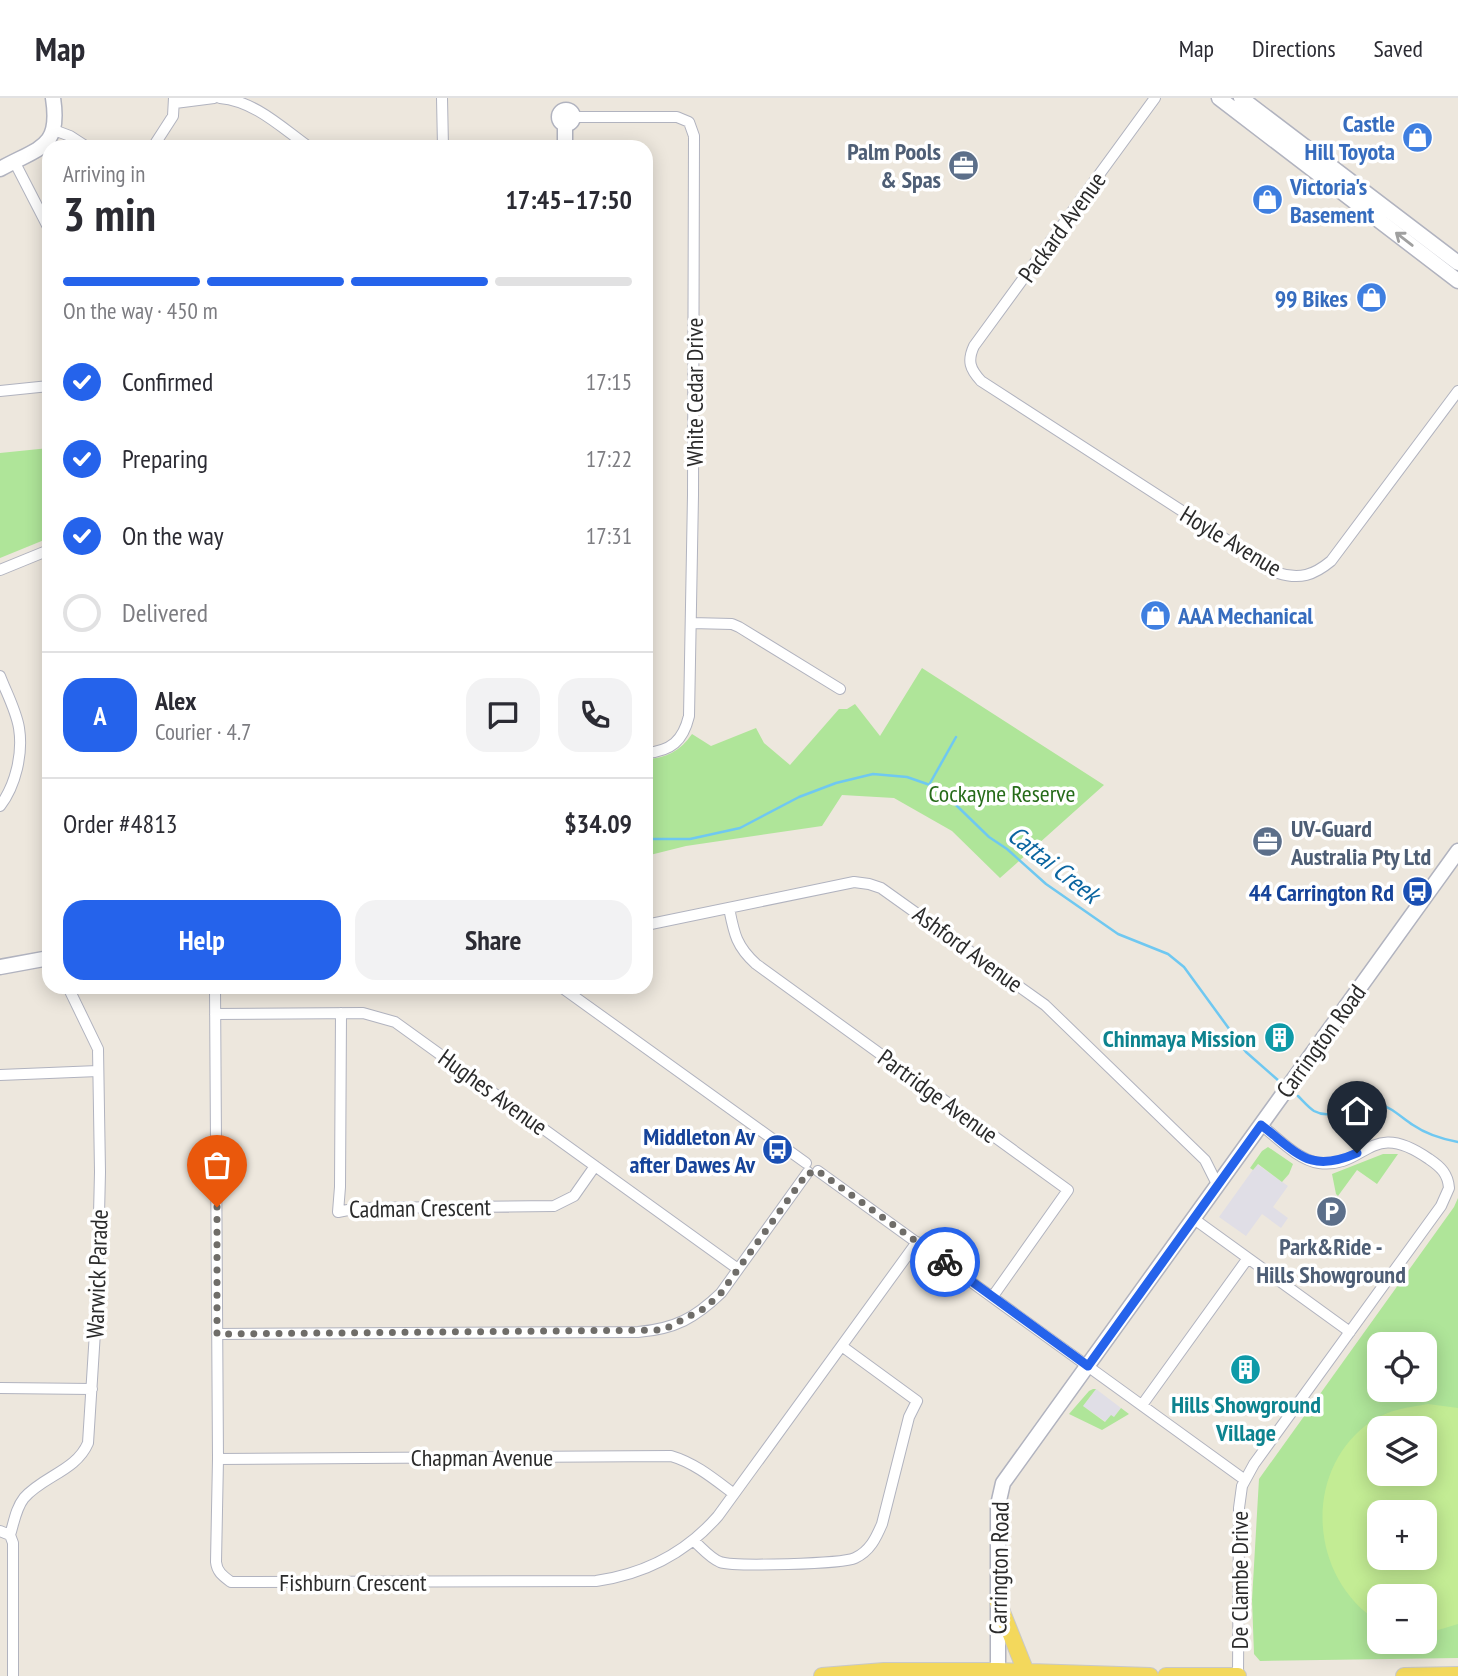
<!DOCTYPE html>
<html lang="en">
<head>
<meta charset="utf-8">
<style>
	body { margin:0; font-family:"PT Sans Narrow",sans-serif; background:#f2f2f3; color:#2b2b33; height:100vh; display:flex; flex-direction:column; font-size:26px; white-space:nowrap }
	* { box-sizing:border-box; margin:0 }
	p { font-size:23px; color:#7c7c81 }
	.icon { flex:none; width:38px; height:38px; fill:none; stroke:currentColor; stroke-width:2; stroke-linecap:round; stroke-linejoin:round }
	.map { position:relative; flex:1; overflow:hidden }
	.drawer { position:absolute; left:42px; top:42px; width:611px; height:854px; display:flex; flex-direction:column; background:#fff; border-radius:21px; box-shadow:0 4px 18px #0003 }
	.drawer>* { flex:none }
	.controls { position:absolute; left:1367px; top:1234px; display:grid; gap:14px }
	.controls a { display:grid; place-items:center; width:70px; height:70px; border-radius:14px; background:#fff; box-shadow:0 4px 18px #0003; font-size:35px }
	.pin { position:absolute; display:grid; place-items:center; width:60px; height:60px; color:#fff; margin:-72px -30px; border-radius:50% 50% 50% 0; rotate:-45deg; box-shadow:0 0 7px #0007 }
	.pin .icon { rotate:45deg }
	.courier { position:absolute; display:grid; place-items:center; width:70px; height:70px; margin:-35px; border:5px solid #2563eb; border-radius:50%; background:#fff; color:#222; box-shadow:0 2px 9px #0007 }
	.head em { font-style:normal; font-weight:600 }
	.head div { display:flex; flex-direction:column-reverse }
	.head { display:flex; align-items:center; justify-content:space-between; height:119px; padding:0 21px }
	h1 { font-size:46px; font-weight:600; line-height:52px }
	.bar { display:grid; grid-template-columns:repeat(4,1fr); gap:10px 7px; align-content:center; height:84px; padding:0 21px }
	.bar i { height:9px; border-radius:5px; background:#e1e1e2 }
	.bar .current { background:#2563eb }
	.bar p { grid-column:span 4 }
	.line { display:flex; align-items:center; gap:18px; padding:0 21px; border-top:2px solid #e1e1e2 }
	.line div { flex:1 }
	.round { display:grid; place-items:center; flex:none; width:74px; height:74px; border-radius:21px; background:#f2f2f3 }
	ol { padding:0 21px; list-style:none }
	li { display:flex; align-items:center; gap:21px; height:77px }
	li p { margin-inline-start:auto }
	li .icon { padding:7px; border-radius:50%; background:#2563eb; color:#fff; stroke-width:4 }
	li:last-child { color:#7c7c81 }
	li i { width:38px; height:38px; border:4px solid #e1e1e2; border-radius:50% }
	.primary-button { display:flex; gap:14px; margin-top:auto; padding:14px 21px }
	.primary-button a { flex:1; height:80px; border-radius:21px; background:#2563eb; color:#fff; font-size:28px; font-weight:600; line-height:80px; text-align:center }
	.primary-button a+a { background:#f2f2f3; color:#2b2b33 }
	header { display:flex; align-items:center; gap:42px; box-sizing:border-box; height:98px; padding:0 35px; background:#fff; border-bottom:2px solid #e1e1e2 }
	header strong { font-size:33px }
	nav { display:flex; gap:38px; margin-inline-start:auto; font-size:24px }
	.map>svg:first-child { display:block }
</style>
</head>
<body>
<header>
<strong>Map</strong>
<nav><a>Map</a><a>Directions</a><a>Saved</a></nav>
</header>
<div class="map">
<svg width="1458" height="1578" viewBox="0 0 1458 1578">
	<rect width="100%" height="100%" fill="#ede7dd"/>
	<path fill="#e0dee6" d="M1257,1066L1288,1088L1273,1109L1288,1120L1281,1130L1262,1116L1246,1138L1219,1119Z
		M1096,1291L1121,1310L1114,1319L1106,1324L1083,1308Z"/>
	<path fill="#afe599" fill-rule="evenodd" d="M49,350V440L0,460V355Z
		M922,570L1104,687L1000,780L952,733L894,700L842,697L822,728L686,748L646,758V661C666,661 681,652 692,636L711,648L756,630L764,645L790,667L839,611H847L855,606L880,638Z
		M1268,1049L1293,1066L1289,1076L1282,1084L1258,1066L1253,1072L1250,1070L1262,1053Z
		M1383,1056H1398L1377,1086L1357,1072L1338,1098L1336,1096L1332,1076Z
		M1458,1100V1560L1260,1563L1254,1556L1252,1502L1259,1381L1454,1109ZM1379,1246H1424V1292H1379ZM1379,1330H1424V1376H1379ZM1379,1414H1424V1460H1379ZM1379,1498H1424V1544H1379Z
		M1093,1291H1096L1083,1308L1105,1324L1111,1317L1114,1319L1121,1310L1129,1316L1102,1332L1069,1316L1089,1293Z"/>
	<path fill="#c3ec94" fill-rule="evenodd" d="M1428,1306L1458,1310V1526L1425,1536L1424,1498H1379V1524C1308,1480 1302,1370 1372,1323C1388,1312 1409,1309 1428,1306ZM1379,1330H1424V1376H1379ZM1379,1414H1424V1460H1379Z"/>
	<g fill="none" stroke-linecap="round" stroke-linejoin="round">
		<path stroke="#6fc8f1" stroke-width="2.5" d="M929,687L956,639
			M646,741H690L740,730L799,699L836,685L873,676L907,679L930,687L956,707L989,739L1007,751L1046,786L1118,836L1168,856L1184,869L1246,954L1279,983
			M1298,998C1303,1003 1309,1010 1314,1013C1336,1025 1355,999 1376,1005C1390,1008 1401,1019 1413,1027C1426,1036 1442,1041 1458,1044"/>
		<defs>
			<path id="street" d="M220,0C255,3 282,30 309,49
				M442,0L443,49
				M1155,0L974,248C967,263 970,271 981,283L1278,475C1300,482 1314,477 1331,463L1458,293
				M175,5L214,0
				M573,19H677L689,24L694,38L693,397L689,618C683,643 671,653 646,655
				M54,32L70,38L87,49
				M153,49L173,18L174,0
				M14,63L49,131
				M0,293L49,288
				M0,472L49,452
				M691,525L732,526L739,529L840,591
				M0,578C6,594 16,612 19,630C23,655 16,687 0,708
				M729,810C734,835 736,848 756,866L1068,1092L993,1198
				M646,827L854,784L869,786L881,790L1045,907L1205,1062L1218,1088
				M215,889L218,1361L216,1464C217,1474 223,1478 231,1484L596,1483C645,1476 685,1456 718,1418L917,1144
				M561,889L806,1065
				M341,915L340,1089L338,1114L358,1110L554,1108L574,1098L595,1068
				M215,916L363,915L395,924L738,1171
				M0,977L98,973
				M818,1073L1245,1382
				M1194,1121L1350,1234
				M217,1236L638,1234C675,1231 695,1220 721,1195L808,1074
				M0,1290L92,1291
				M1142,1307L1248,1160
				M218,1361L671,1358C695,1365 714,1381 734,1396
				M0,1433L10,1437L13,1445V1578
				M10,1437C14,1424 16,1410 24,1400C43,1378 76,1373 88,1345L97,1202L100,1074L98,951L68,889
				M694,1443C702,1450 710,1460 720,1464C734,1469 842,1466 855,1460C870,1453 876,1440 882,1426L909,1319L917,1303L843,1249
				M1238,1578L1239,1410L1242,1388L1254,1366L1441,1108L1449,1090C1448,1076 1441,1069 1429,1061C1369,1019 1367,1071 1319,1065C1298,1062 1278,1040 1261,1027"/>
			<path id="secondary" d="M1219,0L1458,183
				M1241,0L1458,165
				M559 19a7 7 0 1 1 14 0a7 7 0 1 1-14 0Z
				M565,49V26
				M0,71C39,49 61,51 53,0
				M0,869L49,860
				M998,1578V1407L1003,1385L1458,753"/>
			<path id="primary" d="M998,1504L1026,1574
				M822,1578L884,1573H998L1150,1578
				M1166,1578H1238
				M1404,1578L1458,1577"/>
		</defs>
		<use href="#street" stroke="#b1b3bf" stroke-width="12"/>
		<use href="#secondary" stroke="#b1b3bf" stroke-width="17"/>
		<use href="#primary" stroke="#c8c8c8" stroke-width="18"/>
		<use href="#street" stroke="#fff" stroke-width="10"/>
		<use href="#secondary" stroke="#fff" stroke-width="14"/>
		<use href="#primary" stroke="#f3d85c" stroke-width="16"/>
	</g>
	<defs><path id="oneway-shaft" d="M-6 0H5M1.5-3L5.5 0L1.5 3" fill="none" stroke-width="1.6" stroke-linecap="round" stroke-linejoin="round" transform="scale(1.75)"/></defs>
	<use stroke="#a0a0a0" href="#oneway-shaft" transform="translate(1404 141) rotate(-142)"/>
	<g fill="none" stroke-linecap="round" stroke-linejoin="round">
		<path stroke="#6f6d69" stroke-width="7" stroke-dasharray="0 12.6" d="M217,1109V1236L663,1232L705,1210L721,1195L808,1074L813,1076L818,1073L945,1164"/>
		<path stroke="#2563eb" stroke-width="9" d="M945,1164L1088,1268L1261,1027C1298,1055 1309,1076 1357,1055"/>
	</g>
	<defs>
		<symbol id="shop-disc" viewBox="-11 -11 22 22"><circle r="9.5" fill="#3f7fe0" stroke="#fff"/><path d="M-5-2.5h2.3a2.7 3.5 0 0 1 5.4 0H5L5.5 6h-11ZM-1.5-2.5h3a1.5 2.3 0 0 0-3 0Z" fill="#fff"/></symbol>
		<symbol id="office-disc" viewBox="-11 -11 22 22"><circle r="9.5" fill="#5c6f8a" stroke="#fff"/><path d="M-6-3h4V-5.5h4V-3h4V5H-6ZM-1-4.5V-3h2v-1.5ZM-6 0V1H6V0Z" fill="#fff"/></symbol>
		<symbol id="bus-disc" viewBox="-11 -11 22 22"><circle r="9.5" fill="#1a4fb4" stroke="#fff"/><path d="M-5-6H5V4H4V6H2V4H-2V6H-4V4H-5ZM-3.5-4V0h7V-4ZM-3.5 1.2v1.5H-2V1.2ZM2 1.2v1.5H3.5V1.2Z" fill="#fff"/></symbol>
		<symbol id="building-disc" viewBox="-11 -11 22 22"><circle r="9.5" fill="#0f9aa8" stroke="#fff"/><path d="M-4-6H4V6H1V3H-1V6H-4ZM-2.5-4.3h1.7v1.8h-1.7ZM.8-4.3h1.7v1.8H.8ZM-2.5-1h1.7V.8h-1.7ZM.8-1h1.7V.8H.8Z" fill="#fff"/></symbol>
		<symbol id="parking-disc" viewBox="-11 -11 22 22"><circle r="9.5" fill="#5c6f8a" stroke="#fff"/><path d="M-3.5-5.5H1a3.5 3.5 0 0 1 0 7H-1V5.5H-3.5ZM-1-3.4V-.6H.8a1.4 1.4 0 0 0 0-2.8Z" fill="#fff"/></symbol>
	</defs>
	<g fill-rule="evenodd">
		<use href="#shop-disc" x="1400" y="22" width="35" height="35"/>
		<use href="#office-disc" x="946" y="50" width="35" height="35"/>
		<use href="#shop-disc" x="1250" y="84" width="35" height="35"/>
		<use href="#shop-disc" x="1354" y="182" width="35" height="35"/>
		<use href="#shop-disc" x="1138" y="500" width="35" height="35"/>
		<use href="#office-disc" x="1250" y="726" width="35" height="35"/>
		<use href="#bus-disc" x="1400" y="776" width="35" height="35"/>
		<use href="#building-disc" x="1262" y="922" width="35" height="35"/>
		<use href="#bus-disc" x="760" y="1034" width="35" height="35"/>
		<use href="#parking-disc" x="1314" y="1096" width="35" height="35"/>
		<use href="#building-disc" x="1228" y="1254" width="35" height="35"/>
	</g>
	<g text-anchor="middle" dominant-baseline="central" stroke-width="7" stroke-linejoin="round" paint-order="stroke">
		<g font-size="24" font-weight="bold" fill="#366cbe" stroke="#fff" text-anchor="end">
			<text x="1395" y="25">Castle<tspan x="1395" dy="28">Hill Toyota</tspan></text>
			<text x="1290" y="88" text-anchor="start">Victoria's<tspan x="1290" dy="28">Basement</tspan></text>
			<text x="1348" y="200">99 Bikes</text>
			<text x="1178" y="517" text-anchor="start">AAA Mechanical</text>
		</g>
		<g font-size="24" font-weight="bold" fill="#4e5e75" stroke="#fff" text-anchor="end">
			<text x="941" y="53">Palm Pools<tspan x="941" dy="28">&amp; Spas</tspan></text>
			<text x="1291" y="730" text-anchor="start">UV-Guard<tspan x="1291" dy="28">Australia Pty Ltd</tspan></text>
			<text x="1331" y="1148" text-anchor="middle">Park&amp;Ride -<tspan x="1331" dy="28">Hills Showground</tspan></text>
		</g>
		<g font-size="24" fill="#2b2b2b" stroke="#fff">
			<text transform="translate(1062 129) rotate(-54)">Packard Avenue</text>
			<text transform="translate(694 294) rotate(-90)">White Cedar Drive</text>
			<text transform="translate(1231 443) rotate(31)">Hoyle Avenue</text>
			<text transform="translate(968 851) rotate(36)">Ashford Avenue</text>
			<text transform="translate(1321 943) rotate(-54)">Carrington Road</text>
			<text transform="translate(493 994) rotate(36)">Hughes Avenue</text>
			<text transform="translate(938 998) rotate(36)">Partridge Avenue</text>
			<text transform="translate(420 1110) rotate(-1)">Cadman Crescent</text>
			<text transform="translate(97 1176) rotate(-88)">Warwick Parade</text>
			<text x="482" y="1359">Chapman Avenue</text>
			<text transform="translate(999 1470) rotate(-89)">Carrington Road</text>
			<text transform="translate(1239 1482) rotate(-90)">De Clambe Drive</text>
			<text x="353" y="1484">Fishburn Crescent</text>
		</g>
		<g font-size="24" fill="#266b19" stroke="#fff">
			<text x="1002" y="695">Cockayne Reserve</text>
		</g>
		<g font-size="24" font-weight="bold" fill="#164399" stroke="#fff" text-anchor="end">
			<text x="1394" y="794">44 Carrington Rd</text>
			<text x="755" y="1038">Middleton Av<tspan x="755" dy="28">after Dawes Av</tspan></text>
		</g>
		<g font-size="24" font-weight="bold" fill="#0d838f" stroke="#fff" text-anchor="end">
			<text x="1256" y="940">Chinmaya Mission</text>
			<text x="1246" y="1306" text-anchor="middle">Hills Showground<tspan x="1246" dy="28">Village</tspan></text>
		</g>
		<g font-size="26" font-style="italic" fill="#0b65a0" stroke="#fff">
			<text transform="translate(1054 766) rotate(38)">Cattai Creek</text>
		</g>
	</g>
</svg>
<div class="controls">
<a><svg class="icon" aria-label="locate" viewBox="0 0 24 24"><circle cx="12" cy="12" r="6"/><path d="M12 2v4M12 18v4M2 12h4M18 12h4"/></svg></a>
<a><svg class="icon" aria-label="layers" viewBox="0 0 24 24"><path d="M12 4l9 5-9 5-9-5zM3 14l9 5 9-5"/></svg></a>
<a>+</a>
<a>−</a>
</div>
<div class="pin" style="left:217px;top:1109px;background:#ea580c"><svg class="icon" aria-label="bag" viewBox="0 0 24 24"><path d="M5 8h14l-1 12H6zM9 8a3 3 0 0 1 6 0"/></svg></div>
<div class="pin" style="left:1357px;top:1055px;background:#1f2937"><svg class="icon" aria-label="home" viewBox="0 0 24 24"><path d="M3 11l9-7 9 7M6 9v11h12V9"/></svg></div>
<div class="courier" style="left:945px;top:1164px"><svg class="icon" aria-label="bike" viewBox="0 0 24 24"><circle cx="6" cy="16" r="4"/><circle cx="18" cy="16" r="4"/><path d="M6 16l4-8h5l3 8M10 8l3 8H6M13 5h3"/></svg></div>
<section class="drawer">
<div class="head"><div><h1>3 min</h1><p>Arriving in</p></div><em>17:45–17:50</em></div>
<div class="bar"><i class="current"></i><i class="current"></i><i class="current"></i><i></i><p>On the way · 450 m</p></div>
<ol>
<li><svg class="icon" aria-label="check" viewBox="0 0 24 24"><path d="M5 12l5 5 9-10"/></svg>Confirmed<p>17:15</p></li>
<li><svg class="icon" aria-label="check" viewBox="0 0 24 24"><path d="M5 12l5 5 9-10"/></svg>Preparing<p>17:22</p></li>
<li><svg class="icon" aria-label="check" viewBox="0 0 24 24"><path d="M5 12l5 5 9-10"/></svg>On the way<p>17:31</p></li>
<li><i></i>Delivered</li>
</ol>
<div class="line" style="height:126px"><b class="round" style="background:#2563eb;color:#fff">A</b><div><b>Alex</b><p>Courier · 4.7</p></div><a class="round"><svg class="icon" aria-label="chat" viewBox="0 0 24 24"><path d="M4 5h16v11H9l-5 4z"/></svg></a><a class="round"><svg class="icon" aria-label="phone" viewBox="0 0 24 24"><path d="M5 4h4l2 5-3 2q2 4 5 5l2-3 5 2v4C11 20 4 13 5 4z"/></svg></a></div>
<div class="line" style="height:91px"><div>Order #4813</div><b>$34.09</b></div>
<div class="primary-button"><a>Help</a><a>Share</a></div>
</section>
</div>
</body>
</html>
